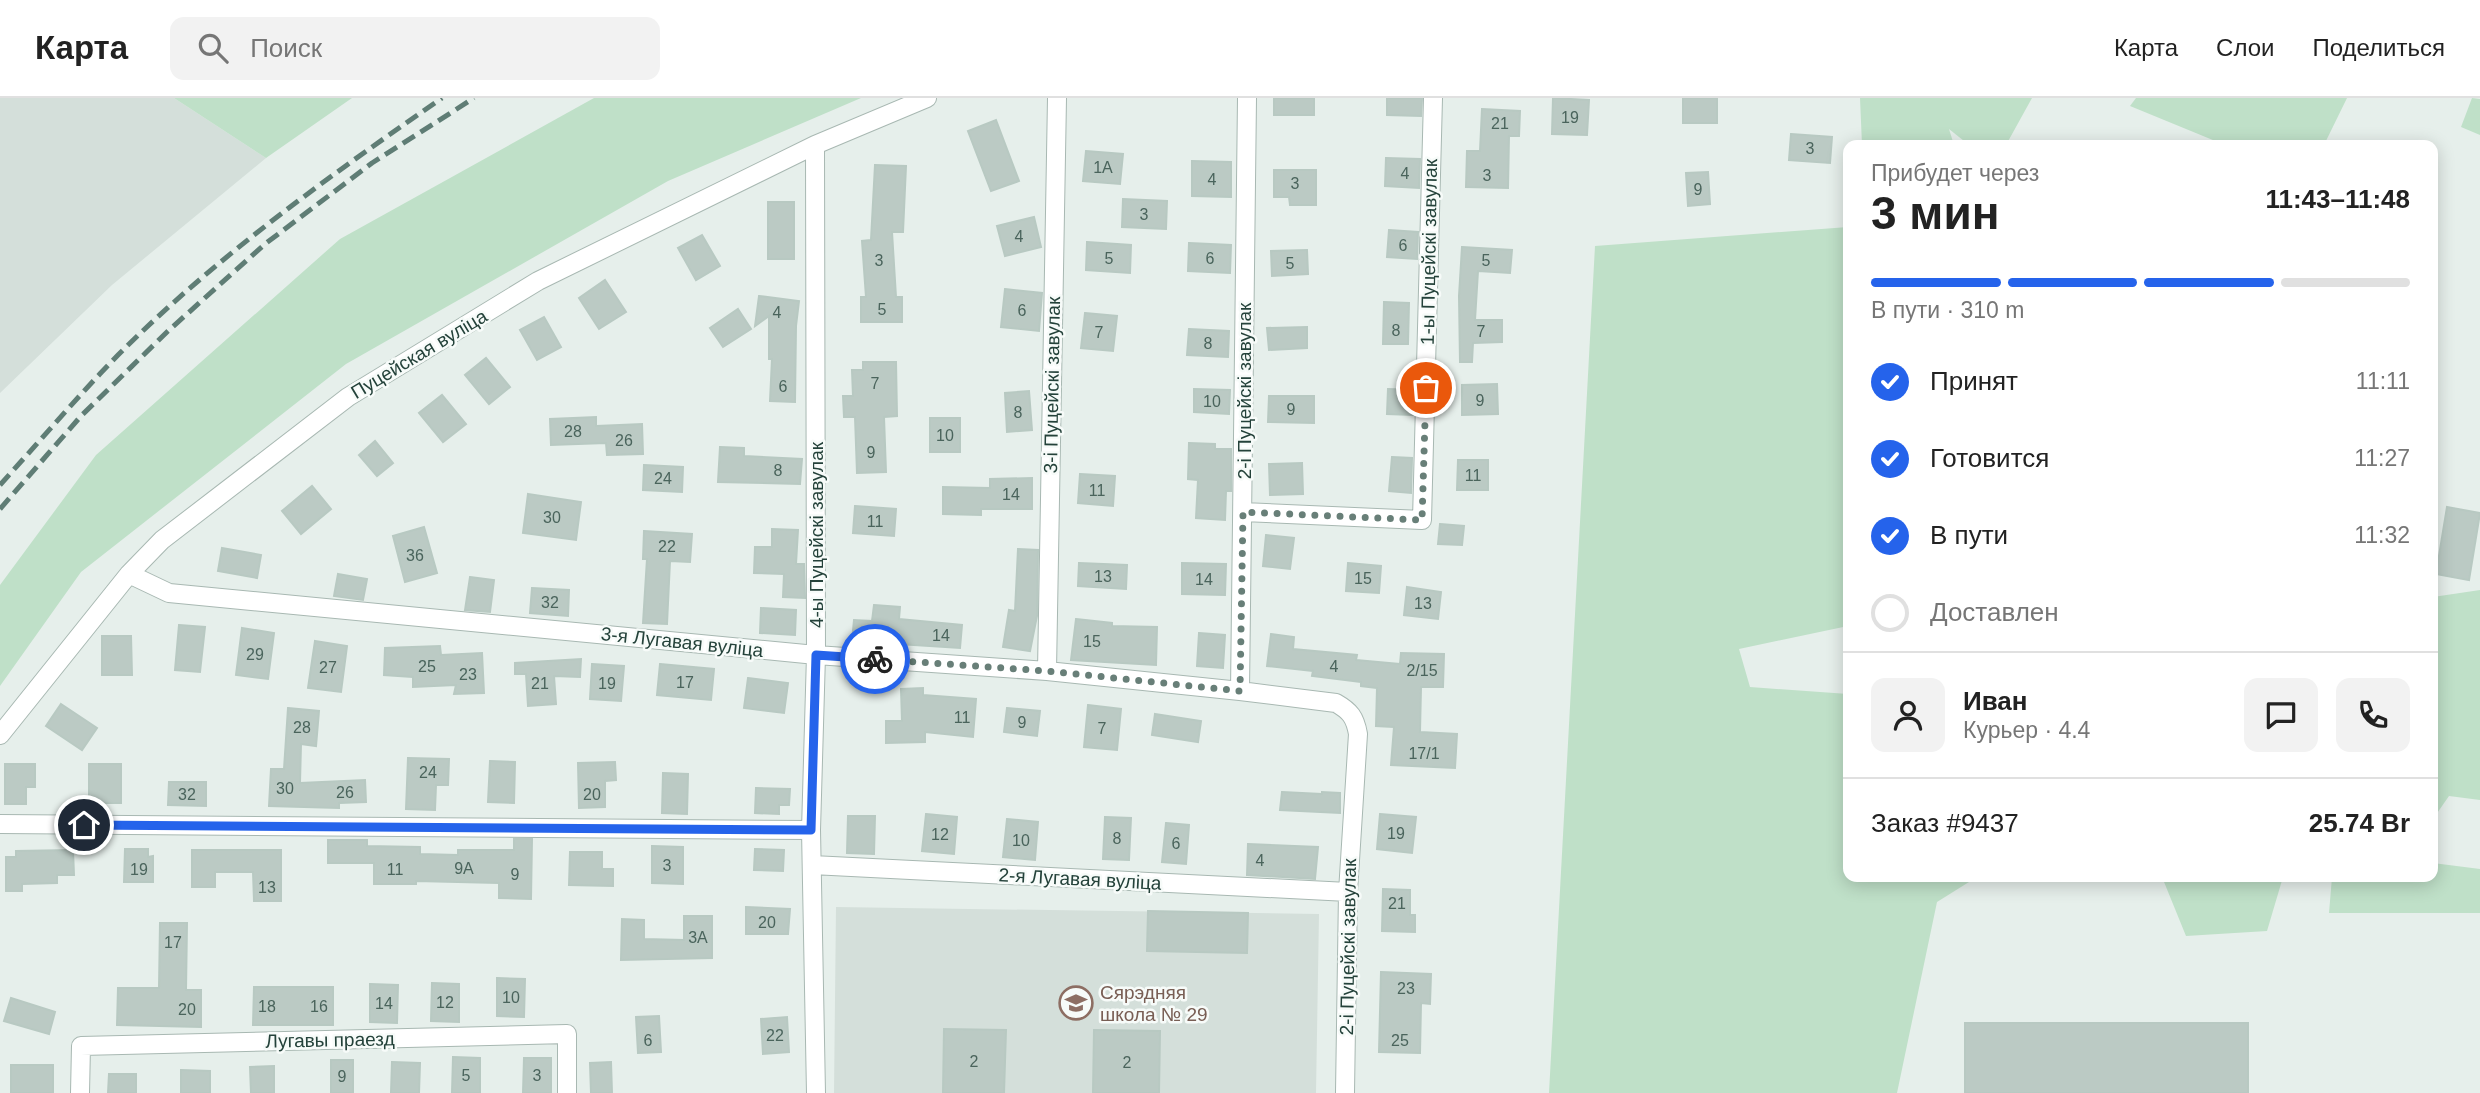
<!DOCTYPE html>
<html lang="ru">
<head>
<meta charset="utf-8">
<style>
	body { margin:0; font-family:Helvetica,sans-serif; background:#f2f2f2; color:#222; height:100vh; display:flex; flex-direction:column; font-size:26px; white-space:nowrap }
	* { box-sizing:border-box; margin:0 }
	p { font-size:23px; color:#767676 }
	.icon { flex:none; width:38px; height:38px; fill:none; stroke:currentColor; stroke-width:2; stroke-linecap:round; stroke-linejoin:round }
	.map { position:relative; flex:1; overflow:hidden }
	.side { position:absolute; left:1843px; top:42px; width:595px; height:742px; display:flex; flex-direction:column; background:#fff; border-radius:14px; box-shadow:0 4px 18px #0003 }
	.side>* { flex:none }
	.pin { position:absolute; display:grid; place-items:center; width:60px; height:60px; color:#fff; margin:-30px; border:4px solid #fff; border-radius:50%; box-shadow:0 2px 7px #0007 }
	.courier { position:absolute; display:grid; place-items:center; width:70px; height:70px; margin:-35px; border:5px solid #2563eb; border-radius:50%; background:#fff; color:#222; box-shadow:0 2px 9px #0007 }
	.summary em { font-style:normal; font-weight:700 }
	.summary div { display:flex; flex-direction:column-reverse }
	.summary { display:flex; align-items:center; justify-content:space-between; height:119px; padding:0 28px }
	h1 { font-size:46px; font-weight:700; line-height:52px }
	.bar { display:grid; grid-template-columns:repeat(4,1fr); gap:10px 7px; align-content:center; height:84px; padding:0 28px }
	.bar i { height:9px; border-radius:5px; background:#e0e0e0 }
	.bar .on { background:#2563eb }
	.bar p { grid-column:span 4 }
	.line { display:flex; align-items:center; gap:18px; padding:0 28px; border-top:2px solid #e0e0e0 }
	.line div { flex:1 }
	.round { display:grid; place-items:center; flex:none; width:74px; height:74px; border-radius:14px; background:#f2f2f2 }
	ol { padding:0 28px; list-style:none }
	li { display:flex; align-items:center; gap:21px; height:77px }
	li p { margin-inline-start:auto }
	li .icon { padding:7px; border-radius:50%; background:#2563eb; color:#fff; stroke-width:4 }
	li:last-child { color:#767676 }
	li i { width:38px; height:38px; border:4px solid #e0e0e0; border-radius:50% }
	header { display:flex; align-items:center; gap:42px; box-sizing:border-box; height:98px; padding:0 35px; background:#fff; border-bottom:2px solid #e0e0e0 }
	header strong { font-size:33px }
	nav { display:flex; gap:38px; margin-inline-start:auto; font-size:24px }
	.search { width:490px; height:63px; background:#f2f2f2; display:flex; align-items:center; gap:18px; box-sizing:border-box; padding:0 24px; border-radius:14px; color:#767676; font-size:26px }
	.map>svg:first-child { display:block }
</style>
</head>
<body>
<header>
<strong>Карта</strong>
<div class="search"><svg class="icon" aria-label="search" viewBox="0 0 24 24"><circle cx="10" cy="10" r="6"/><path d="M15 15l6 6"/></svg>Поиск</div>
<nav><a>Карта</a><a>Слои</a><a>Поделиться</a></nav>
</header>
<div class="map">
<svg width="2480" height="995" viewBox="0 0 2480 995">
	<rect width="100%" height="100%" fill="#e6efeb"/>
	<path fill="#d4dfda" d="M0,0H174L266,60L112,187L0,295Z
		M836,809L1319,816L1316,995H834Z"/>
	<path fill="#bfe0c8" d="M174,0H352L266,60Z
		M594,0H861L668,83L346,266L81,474L0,588V487L96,357L340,141Z
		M1860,0H2032L2006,47H1969L1949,31L1954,47H1862Z
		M2136,0H2347L2324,47H2225L2130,8Z
		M2472,0L2480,1V37L2461,29Z
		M1848,129V528L1739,551L1750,589L1848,596V779H1977L1937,804L1897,995H1549L1595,148Z
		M2480,492V702L2449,698L2433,721V499Z
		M2433,765L2480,771V815H2329L2332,779H2432Z
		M2162,779H2283L2267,833L2186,838Z"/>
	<path fill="#bbcac4" stroke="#b8c9c2" stroke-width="2" d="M1274,0H1314V17H1274Z
		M1387,0H1422L1421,18L1387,17Z
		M1553,0L1589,2L1587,37L1552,36Z
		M1683,0H1717V25H1683Z
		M1482,11L1520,13L1519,38H1509L1508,90L1466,89L1467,53H1480Z
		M996,22L1019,83L991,93L968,33Z
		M1791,36L1832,39L1830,65L1789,62Z
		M1086,53L1123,56L1120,86L1083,83Z
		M1386,60L1420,61L1419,90L1385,88Z
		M1192,63L1231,64V99L1192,98Z
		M875,67L906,68L903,134H892L896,199H902V224H861V199H866L862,143L871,142Z
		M1274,72H1316V107H1290L1289,99H1274Z
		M1708,74L1710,106L1688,108L1686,75Z
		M1123,101L1167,103L1166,131L1122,129Z
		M768,104H794V161H768Z
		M1034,119L1041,149L1005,158L997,128Z
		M1389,132L1418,134L1417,161L1387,159Z
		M702,137L720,168L696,182L678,150Z
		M1087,144L1131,147L1130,175L1086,172Z
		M1189,145L1231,147L1230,175L1188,173Z
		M1462,149L1512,152L1510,175L1478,173L1475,222H1502V244L1473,245L1472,264H1460L1459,198Z
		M1307,152L1308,176L1272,178L1271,153Z
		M605,182L626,214L599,231L579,200Z
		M1005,191L1042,195L1039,233L1001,229Z
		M759,198L799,203L796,228L795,304L770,303L772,261H769V218L755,228Z
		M1384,204L1409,205L1408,246H1383Z
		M738,211L751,231L723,249L710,230Z
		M1085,215L1117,218L1113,253L1081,250Z
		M544,219L561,249L537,262L520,232Z
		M1307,229V250L1269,252L1267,230Z
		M1189,231L1229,233L1228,259L1187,257Z
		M486,260L510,289L489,306L465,277Z
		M863,264H896L897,318L884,319L886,374L857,375L855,319H844L843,298H853L852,272H863Z
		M1497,286L1498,316L1462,317V287Z
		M1194,291L1230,292L1229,316L1194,314Z
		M1388,291L1414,292L1413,317L1387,316Z
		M1029,293L1032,332L1007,334L1005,295Z
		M442,297L466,326L443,344L419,315Z
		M1269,298H1314V325L1268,324Z
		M596,319V328L642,326L643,356L607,357L606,345L551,347L550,321Z
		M930,320H960V354H930Z
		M375,343L393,365L377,378L359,357Z
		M1189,345L1215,346V351H1231V393H1226L1225,422L1196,420L1198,382L1188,381Z
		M720,349L744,350V358L802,361L800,386L718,384Z
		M1392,359L1412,360L1411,395L1389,393Z
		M1458,362H1488V392H1457Z
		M1302,365L1303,396L1270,397L1269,366Z
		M644,367L683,369L682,394L643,392Z
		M1080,376L1115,378L1113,408L1078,405Z
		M1032,380V411H981V417L943,416V389L990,390V381Z
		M312,388L331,411L301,436L282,413Z
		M528,396L581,404L576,442L523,435Z
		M855,408L896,411L894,438L853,435Z
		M2447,409L2480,415L2469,482L2436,476Z
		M1440,426L1464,428L1462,447L1438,446Z
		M424,429L437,475L405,484L393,438Z
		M772,431L798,432L796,466H804L805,500L783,499L784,476L754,475L755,449H772Z
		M644,433L692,436L690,464L670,463L667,526L643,525L647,461H643Z
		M1266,437L1294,440L1290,471L1263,468Z
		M222,450L261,457L257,480L218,473Z
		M1018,451L1038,452L1037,518L1030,553L1003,549L1009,512L1015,513Z
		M1079,465L1127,467L1126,491L1078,488Z
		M1182,465L1226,466L1225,497L1182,496Z
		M1348,465L1381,468L1379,495L1346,493Z
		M338,476L367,481L363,502L334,498Z
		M470,479L494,482L490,514L465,512Z
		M1407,489L1441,494L1438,521L1404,517Z
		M532,490L569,492L568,518L530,515Z
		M874,507L900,509L899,521L962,527L960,550L852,543L854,522L872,523Z
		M761,510L796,512L795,537L760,535Z
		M1076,521L1112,525V528L1157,529L1156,567L1071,562Z
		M179,527L205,529L200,574L175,572Z
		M242,530L274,535L268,581L236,577Z
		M1199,535L1225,537L1223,570L1197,568Z
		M1271,536L1294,539L1293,551L1357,557L1356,562L1400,566L1401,555L1444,556L1443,589H1421L1420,634L1457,636L1455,670L1391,667L1394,629L1376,628L1377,590L1361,588V584L1312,578L1313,573L1267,568Z
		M102,538H131L132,577H102Z
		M315,543L347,548L341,594L308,590Z
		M440,548L441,557L482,555L484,595L454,596L456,587L413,589V579L384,577L385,550Z
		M581,561L580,579L554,578L556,606L528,608L526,576H515V565Z
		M592,566L624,568L621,603L590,601Z
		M660,566L714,571L711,602L657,597Z
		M748,580L788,585L784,615L744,610Z
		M923,590V597L976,601L973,639L925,634V644L886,645V623H902L901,591Z
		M61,606L97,630L82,652L46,628Z
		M1088,607L1121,611L1117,652L1084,649Z
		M288,610L319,613L316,648L301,646L300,685L365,682L366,704L339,705V710L269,708L271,671H284Z
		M1007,610L1040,613L1037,638L1004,634Z
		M1155,616L1201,623L1198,644L1152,637Z
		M408,660L449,661L448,687H436L435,712L406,711Z
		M490,663L515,664L514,705L488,704Z
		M615,664L616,682L605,683V709L579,710L578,665Z
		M5,666H35V689H26V706H5Z
		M89,666H121V705H89Z
		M663,675L688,676L687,716L662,715Z
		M169,684H206V708L168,707Z
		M756,690L790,691L789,707H779V716L755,715Z
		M1282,694L1322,696V694L1340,695V715L1280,712Z
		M926,716L957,719L954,756L922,753Z
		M1380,716L1416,719L1412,755L1377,751Z
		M848,718H875L874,756L847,755Z
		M1105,719L1131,720L1129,762L1103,761Z
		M1007,721L1038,724L1035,762L1003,759Z
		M1166,725L1189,727L1186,766L1162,764Z
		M514,741H532L531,801L499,800V785L416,783V786H374V765H328V742H367V748L420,749V756L458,757V752H514Z
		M1248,746L1318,749L1315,781L1247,777Z
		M652,748L683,749V786L652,785Z
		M125,751H148V759L153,758V784H124Z
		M755,751L784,752L783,773L754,772Z
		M73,752L74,777H57V785L22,786V793H6V759H16V753Z
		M192,752H281V803H254L253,774H215V789H192Z
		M570,754H602V771H613V788L569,787Z
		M1383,791L1410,792V817H1415V834L1382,833Z
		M746,809L790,811L788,836H746Z
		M1148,813L1248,815L1247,855L1147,853Z
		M684,818H712V860L621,862L622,821L644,822V841L684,842Z
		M160,825H187L186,892H201V929L117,927L118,890H159Z
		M1381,874L1431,876L1430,906L1421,905L1420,955L1379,954Z
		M497,880L525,881L524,919L497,918Z
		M432,885L459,886V924L431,923Z
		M370,886L398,887L397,925L370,924Z
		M254,889H333V927H253Z
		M11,900L55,914L49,936L4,923Z
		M659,918L661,954L638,955L636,919Z
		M787,919L789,954L763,956L761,921Z
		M1965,925H2248V995H1965Z
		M944,931L1006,932L1004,995H943Z
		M1094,932L1160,933L1159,995H1093Z
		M453,959L480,960V995H452Z
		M524,960H551V995H523Z
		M331,962H353V995H331Z
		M392,964L420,965L419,995H391Z
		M611,964L612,995H591L590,965Z
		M11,967H53V995H11Z
		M274,968V995H251L250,969Z
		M181,972L210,973V995H181Z
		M109,976H136V995H108Z"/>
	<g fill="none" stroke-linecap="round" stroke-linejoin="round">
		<defs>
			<path id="street" d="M1247,0L1240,593L1336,605C1350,613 1355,619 1358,636L1348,794L1345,995
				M815,47L816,557L811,732L816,995
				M1243,414L1422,422L1433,0
				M129,476L169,495L816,557L1047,573L1240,593
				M1047,573L1057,0
				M0,637L129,476L162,442L348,299L538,183L815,47L927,0
				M0,726L811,732
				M812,767L1348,794
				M80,995L81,948L567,936V995"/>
		</defs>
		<use href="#street" stroke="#a8b8b2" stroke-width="20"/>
		<use href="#street" stroke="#fff" stroke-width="18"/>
		<path stroke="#5f7d75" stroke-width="5" stroke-dasharray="14 7" stroke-linecap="butt" d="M0,387C39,344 77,299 118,257C216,159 328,79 442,0
			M0,411L81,318L168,233L265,146L372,65L474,0"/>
	</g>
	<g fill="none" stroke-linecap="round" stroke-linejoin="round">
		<path stroke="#687f78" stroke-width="7" stroke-dasharray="0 12.6" d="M875,561L1047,573L1240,593L1243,414L1422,422L1426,290"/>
		<path stroke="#2563eb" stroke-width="9" d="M84,727L811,732L816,557L875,561"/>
	</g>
	<defs>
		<symbol id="school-ring" viewBox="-11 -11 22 22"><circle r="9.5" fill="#f7fbf9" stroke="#8d6e63" stroke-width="1.5"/><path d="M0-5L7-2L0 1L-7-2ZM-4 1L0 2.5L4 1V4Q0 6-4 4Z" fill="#8d6e63"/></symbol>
	</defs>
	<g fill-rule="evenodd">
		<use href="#school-ring" x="1057" y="886" width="38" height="38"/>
	</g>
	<g text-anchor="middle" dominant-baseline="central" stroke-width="5" stroke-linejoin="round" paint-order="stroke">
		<g font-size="16" fill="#4a645c">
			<text x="1570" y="19">19</text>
			<text x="1500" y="25">21</text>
			<text x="1810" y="50">3</text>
			<text x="1103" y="69">1А</text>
			<text x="1405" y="75">4</text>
			<text x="1487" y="77">3</text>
			<text x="1212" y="81">4</text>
			<text x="1295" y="85">3</text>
			<text x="1698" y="91">9</text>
			<text x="1144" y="116">3</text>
			<text x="1019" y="138">4</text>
			<text x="1403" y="147">6</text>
			<text x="1109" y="160">5</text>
			<text x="1210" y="160">6</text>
			<text x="879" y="162">3</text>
			<text x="1486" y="162">5</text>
			<text x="1290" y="165">5</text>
			<text x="882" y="211">5</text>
			<text x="1022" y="212">6</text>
			<text x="777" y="214">4</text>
			<text x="1396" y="232">8</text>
			<text x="1481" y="233">7</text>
			<text x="1099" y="234">7</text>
			<text x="1208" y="245">8</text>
			<text x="875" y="285">7</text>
			<text x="783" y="288">6</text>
			<text x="1480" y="302">9</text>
			<text x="1212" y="303">10</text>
			<text x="1291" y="311">9</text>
			<text x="1018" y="314">8</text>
			<text x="573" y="333">28</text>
			<text x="945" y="337">10</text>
			<text x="624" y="342">26</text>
			<text x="871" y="354">9</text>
			<text x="778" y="372">8</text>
			<text x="1473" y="377">11</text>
			<text x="663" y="380">24</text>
			<text x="1097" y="392">11</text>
			<text x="1011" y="396">14</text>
			<text x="552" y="419">30</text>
			<text x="875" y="423">11</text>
			<text x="667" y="448">22</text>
			<text x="415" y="457">36</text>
			<text x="1103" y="478">13</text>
			<text x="1363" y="480">15</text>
			<text x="1204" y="481">14</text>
			<text x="550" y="504">32</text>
			<text x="1423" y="505">13</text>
			<text x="941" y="537">14</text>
			<text x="1092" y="543">15</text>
			<text x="255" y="556">29</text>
			<text x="427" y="568">25</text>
			<text x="1334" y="568">4</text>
			<text x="328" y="569">27</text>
			<text x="1422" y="572">2/15</text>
			<text x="468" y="576">23</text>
			<text x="685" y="584">17</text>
			<text x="540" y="585">21</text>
			<text x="607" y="585">19</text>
			<text x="962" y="619">11</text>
			<text x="1022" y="624">9</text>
			<text x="302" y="629">28</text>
			<text x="1102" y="630">7</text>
			<text x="1424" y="655">17/1</text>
			<text x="428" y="674">24</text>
			<text x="285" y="690">30</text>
			<text x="345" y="694">26</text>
			<text x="187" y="696">32</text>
			<text x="592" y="696">20</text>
			<text x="1396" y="735">19</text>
			<text x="940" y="736">12</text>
			<text x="1117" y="740">8</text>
			<text x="1021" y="742">10</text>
			<text x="1176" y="745">6</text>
			<text x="1260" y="762">4</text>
			<text x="667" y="767">3</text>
			<text x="464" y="770">9А</text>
			<text x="139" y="771">19</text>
			<text x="395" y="771">11</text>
			<text x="515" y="776">9</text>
			<text x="267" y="789">13</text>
			<text x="1397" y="805">21</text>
			<text x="767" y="824">20</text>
			<text x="698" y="839">3А</text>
			<text x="173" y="844">17</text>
			<text x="1406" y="890">23</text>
			<text x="511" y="899">10</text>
			<text x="445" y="904">12</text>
			<text x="384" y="905">14</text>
			<text x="267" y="908">18</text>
			<text x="319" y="908">16</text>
			<text x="187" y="911">20</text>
			<text x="775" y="937">22</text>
			<text x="648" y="942">6</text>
			<text x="1400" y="942">25</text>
			<text x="974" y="963">2</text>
			<text x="1127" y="964">2</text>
			<text x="466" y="977">5</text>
			<text x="537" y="977">3</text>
			<text x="342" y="978">9</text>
		</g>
		<g font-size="19" fill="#24423a" stroke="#f7fbf9">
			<text transform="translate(1429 154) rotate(-89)">1-ы Пуцейскі завулак</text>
			<text transform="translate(419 256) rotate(-31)">Пуцейская вуліца</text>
			<text transform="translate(1052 287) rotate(-89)">3-і Пуцейскі завулак</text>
			<text transform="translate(1244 293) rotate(-90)">2-і Пуцейскі завулак</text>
			<text transform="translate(816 437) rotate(-90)">4-ы Пуцейскі завулак</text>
			<text transform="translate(682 544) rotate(6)">3-я Лугавая вуліца</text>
			<text transform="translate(1080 781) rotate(3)">2-я Лугавая вуліца</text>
			<text transform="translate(1348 849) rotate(-89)">2-і Пуцейскі завулак</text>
			<text transform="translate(330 942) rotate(-1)">Лугавы праезд</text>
		</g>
		<g font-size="19" fill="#785e54" stroke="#f7fbf9" text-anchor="start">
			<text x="1100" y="894">Сярэдняя<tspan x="1100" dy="22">школа № 29</tspan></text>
		</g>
	</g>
</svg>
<div class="pin" style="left:1426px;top:290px;background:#ea580c"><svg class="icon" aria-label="bag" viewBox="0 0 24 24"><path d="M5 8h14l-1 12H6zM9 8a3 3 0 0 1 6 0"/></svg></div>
<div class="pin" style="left:84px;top:727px;background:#1f2937"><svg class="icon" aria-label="home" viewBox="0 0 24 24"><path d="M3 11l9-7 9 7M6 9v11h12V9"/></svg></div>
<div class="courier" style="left:875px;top:561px"><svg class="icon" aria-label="bike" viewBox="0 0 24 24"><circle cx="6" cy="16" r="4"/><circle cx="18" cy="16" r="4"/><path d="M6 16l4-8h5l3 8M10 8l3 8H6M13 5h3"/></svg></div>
<section class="side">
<div class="summary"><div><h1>3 мин</h1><p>Прибудет через</p></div><em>11:43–11:48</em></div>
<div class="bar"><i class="on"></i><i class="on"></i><i class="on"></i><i></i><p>В пути · 310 m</p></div>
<ol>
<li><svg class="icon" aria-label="check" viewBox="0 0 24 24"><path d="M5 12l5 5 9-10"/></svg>Принят<p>11:11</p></li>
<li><svg class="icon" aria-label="check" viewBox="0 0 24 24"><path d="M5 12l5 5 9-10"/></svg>Готовится<p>11:27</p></li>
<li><svg class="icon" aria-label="check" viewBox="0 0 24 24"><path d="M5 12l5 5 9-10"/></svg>В пути<p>11:32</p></li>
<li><i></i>Доставлен</li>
</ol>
<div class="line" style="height:126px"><a class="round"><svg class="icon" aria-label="person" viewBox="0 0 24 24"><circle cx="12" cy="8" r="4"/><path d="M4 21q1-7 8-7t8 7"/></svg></a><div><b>Иван</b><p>Курьер · 4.4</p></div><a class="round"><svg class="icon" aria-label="chat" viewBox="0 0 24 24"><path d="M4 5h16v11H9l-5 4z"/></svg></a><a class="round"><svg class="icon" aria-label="phone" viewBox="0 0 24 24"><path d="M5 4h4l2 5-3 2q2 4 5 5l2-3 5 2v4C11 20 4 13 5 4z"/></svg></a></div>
<div class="line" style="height:91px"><div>Заказ #9437</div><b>25.74 Br</b></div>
</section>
</div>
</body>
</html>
